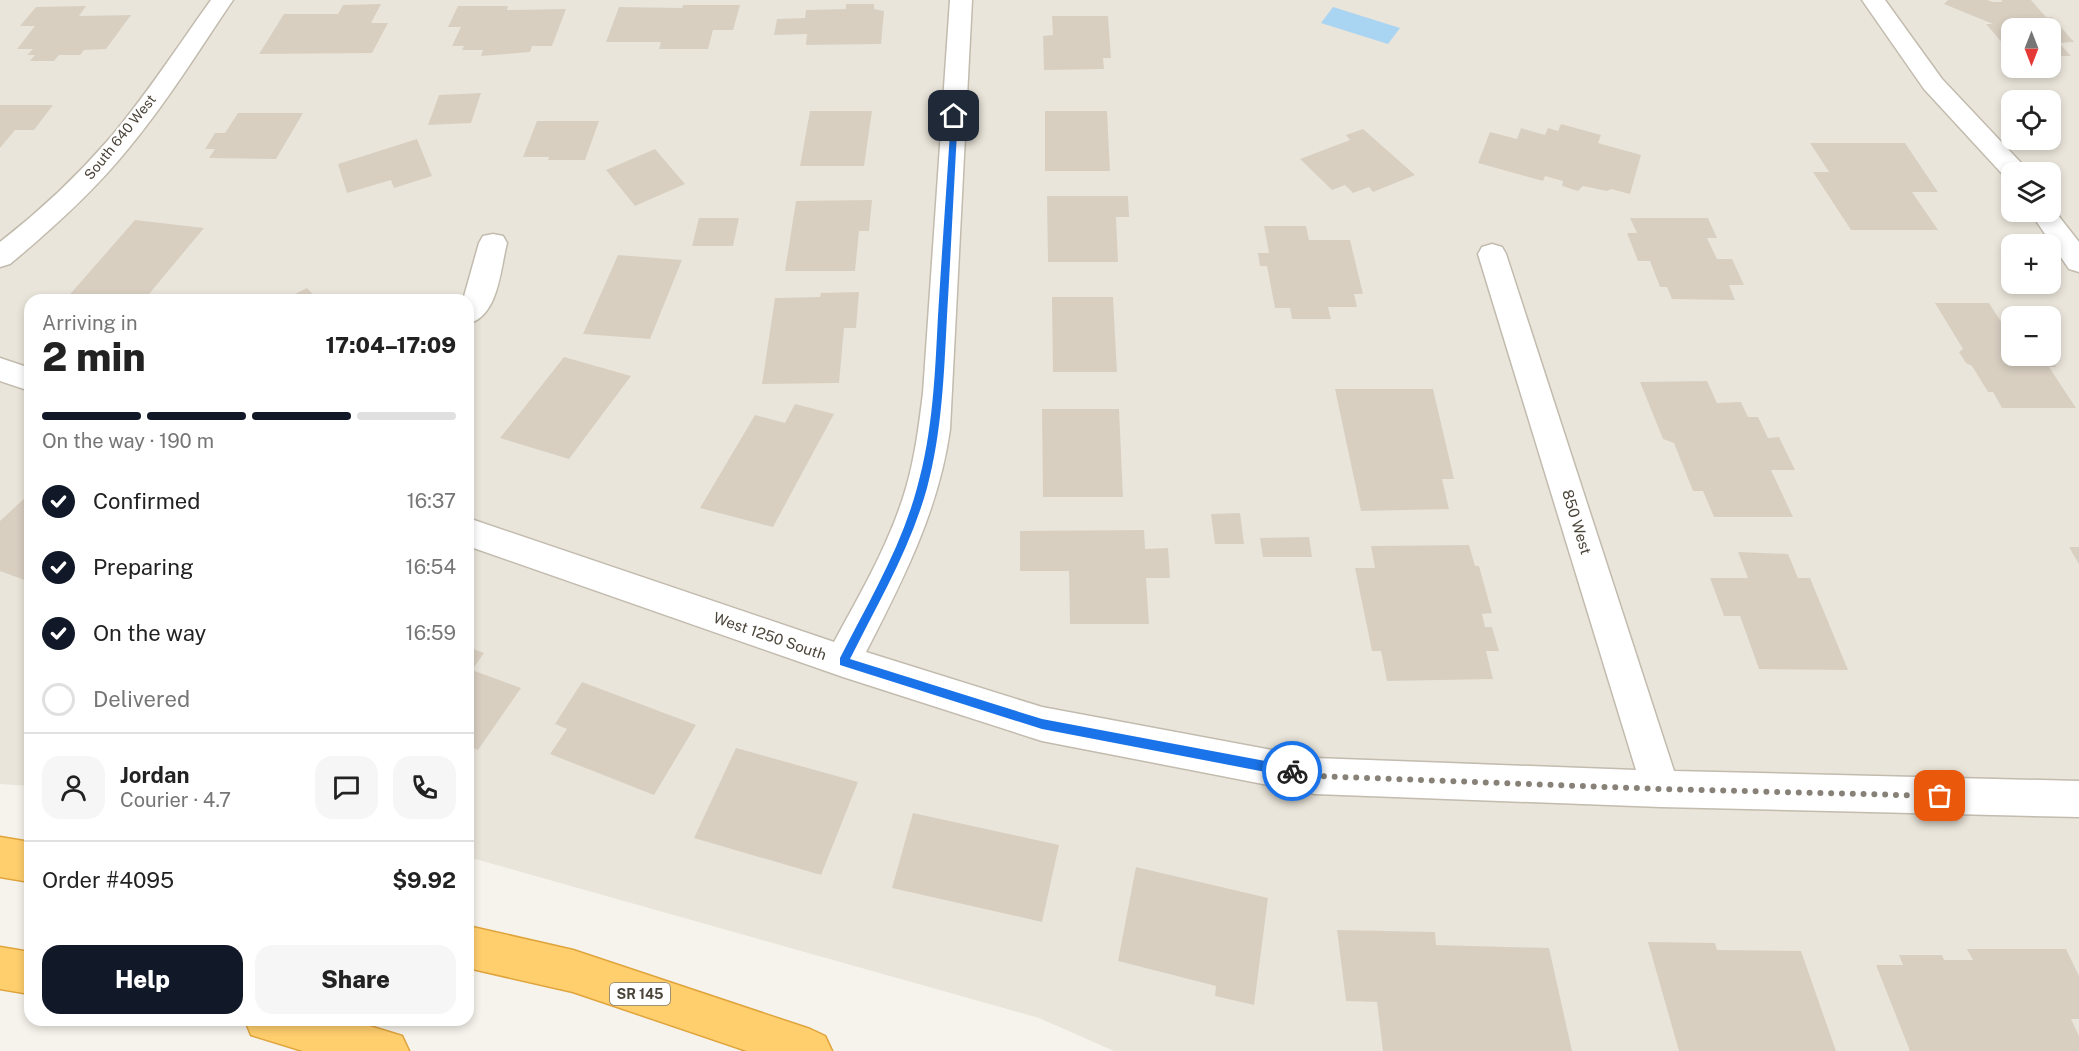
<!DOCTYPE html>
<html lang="en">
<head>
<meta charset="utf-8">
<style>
	body { margin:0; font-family:"Public Sans",sans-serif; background:#f6f6f6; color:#222; height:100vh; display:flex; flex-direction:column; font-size:22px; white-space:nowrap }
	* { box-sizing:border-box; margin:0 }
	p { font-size:20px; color:#767676 }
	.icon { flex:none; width:33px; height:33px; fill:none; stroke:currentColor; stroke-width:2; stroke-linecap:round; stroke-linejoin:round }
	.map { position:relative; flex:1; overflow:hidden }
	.details { position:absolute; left:24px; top:294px; width:450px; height:732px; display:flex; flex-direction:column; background:#fff; border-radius:18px; box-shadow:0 3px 9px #0003 }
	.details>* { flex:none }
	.needle { width:39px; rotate:180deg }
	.fabs { position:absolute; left:2001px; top:18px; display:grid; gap:12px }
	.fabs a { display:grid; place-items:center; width:60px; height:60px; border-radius:12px; background:#fff; box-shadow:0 3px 9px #0003; font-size:30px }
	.pin { position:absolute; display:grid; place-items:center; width:51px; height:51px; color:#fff; margin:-26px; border-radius:12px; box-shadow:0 3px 9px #0006 }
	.courier { position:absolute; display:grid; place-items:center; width:60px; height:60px; margin:-30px; border:4px solid #1a73e8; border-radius:50%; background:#fff; color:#222; box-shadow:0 2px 8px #0007 }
	.head em { font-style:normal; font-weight:800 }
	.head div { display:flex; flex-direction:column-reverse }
	.head { display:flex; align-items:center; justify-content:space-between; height:102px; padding:0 18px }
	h1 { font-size:39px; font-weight:800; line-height:45px }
	.bar { display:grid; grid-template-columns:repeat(4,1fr); gap:9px 6px; align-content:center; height:72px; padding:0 18px }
	.bar i { height:8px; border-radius:4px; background:#e0e0e0 }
	.bar .selected { background:#111827 }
	.bar p { grid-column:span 4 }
	.line { display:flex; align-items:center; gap:15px; padding:0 18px; border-top:2px solid #e0e0e0 }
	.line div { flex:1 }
	.round { display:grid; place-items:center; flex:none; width:63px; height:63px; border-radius:18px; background:#f6f6f6 }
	ol { padding:0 18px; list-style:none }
	li { display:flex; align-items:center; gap:18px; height:66px }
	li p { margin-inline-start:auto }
	li .icon { padding:6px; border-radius:50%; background:#111827; color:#fff; stroke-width:4 }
	li:last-child { color:#767676 }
	li i { width:33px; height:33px; border:3px solid #e0e0e0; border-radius:50% }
	.action { display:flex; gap:12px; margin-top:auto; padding:12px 18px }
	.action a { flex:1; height:69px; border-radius:18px; background:#111827; color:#fff; font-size:24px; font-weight:800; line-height:69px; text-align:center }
	.action a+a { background:#f6f6f6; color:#222 }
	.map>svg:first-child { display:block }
</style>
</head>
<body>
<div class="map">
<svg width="2079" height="1051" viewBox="0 0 2079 1051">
	<rect width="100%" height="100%" fill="#f6f3ec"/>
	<path fill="#eae5da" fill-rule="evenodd" d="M0,0H2079V1051H1114L1039,1018L468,857V300H30V786L0,784ZM2012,28H2050V68H2012ZM2012,100H2050V140H2012ZM2012,172H2050V212H2012ZM2012,244H2050V284H2012ZM2012,316H2050V356H2012Z"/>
	<path fill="#a9d4f2" d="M1333,7L1400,28L1388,44L1321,23Z"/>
	<path fill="#d8cfc1" d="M1948,0H1987L1993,2H2003L2001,0H2031L2046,17H2052L2074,42L2059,43L2071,56H2050V28H2012V54L1986,24H1993L1944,4Z
		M381,4L371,23H388L372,53L259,54L284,14H338L343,5Z
		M846,4H874V9L884,11L881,44L806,45L807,34L774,35L777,19L805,18L806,10L846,9Z
		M683,5H740L733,30H713L708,49H659L661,42H606L619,7L682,8Z
		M86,6L79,16L131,15L106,49L84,50L80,55H59L54,61H30L35,55H27L33,49H17L35,26H20L36,7Z
		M458,6H508L507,10L566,9L552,46H532L530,52L481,56L483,50H462L464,46H452L461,27H448Z
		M1052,16H1108L1111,58H1103L1104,69L1044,70L1043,36L1053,35Z
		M481,93L471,123L428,125L439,95Z
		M0,105H53L34,130H15L0,148Z
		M810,111H872L864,166H800Z
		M1045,111H1107L1110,171H1045Z
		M238,113H303L276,159L209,158L215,149H205L215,133H225Z
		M537,121H599L585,160H548L549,157H523Z
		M1561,124L1601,135L1598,143L1641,155L1630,194L1611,189L1607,191L1583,186L1578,191L1562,186L1563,181L1545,176L1543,181L1478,163L1490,132L1517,139L1521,128L1545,135L1548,128L1558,131Z
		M1363,129L1415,175L1373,192L1369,187L1353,193L1345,185L1332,190L1300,159L1350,140L1346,135Z
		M417,139L432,176L394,188L391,180L347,193L338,164Z
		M1810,143H1905L1938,192H1912L1938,230H1851L1813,172H1829Z
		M655,149L685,184L635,206L606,170Z
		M1047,196H1128L1129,217H1116L1118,262H1048Z
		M872,200L869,231H859L855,271H785L796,201Z
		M699,218H739L733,246H692Z
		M1630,218H1708L1717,238H1707L1717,259H1732L1744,285H1729L1735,300L1672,299L1667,287H1660L1650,261H1638L1627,233H1637Z
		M135,220L204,228L144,300H65Z
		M1264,226H1306L1309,240H1350L1363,294H1354L1357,307H1328L1331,319H1292L1290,308H1275L1267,266H1260L1258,253H1269Z
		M618,255L682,260L650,339L583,334Z
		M307,288L318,300H283Z
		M859,292L856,328H844L839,383L762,384L775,298L820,297L821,293Z
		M1052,297H1113L1117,372H1053Z
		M1935,303H1989L2005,328H2012V356H2049L2056,367H2049L2076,408H2002L1993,392H1988L1972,366L1966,363L1959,352L1963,349Z
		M564,357L631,376L569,459L500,438Z
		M1707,381L1717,403L1741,402L1748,417H1758L1768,438L1779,437L1795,470H1771L1793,517H1714L1703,491H1693L1674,443L1663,439L1640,382Z
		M1335,389H1433L1454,479H1442L1449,509L1361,511Z
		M795,404L834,414L773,527L700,508L755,415L785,423Z
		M1042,409H1119L1123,497H1043Z
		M30,493V582L0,571V521Z
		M1240,513L1244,544H1215L1211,514Z
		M1144,530L1145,549L1168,548L1170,578H1146L1149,624H1070L1069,571H1020V531Z
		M1309,537L1312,557H1263L1260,538Z
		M1469,545L1475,566H1479L1492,613L1482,614L1485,627H1492L1499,651H1486L1493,679L1387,681L1381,651H1372L1355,568H1375L1371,546Z
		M2069,547H2079V564Z
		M1738,552L1788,554L1798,578H1810L1848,670L1759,669L1740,616H1724L1710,578H1748Z
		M468,647L484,653L472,670L521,688L478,750L468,746Z
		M582,682L696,725L654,795L550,754L567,729L555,724Z
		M736,748L858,782L821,875L694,838Z
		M913,813L1059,845L1042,922L892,888Z
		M1136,867L1268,898L1254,1005L1215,996L1216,986L1118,961Z
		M1337,930L1435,932L1436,945L1549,948L1572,1051H1383L1377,1002L1346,1001Z
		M1648,942L1715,943L1717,950L1801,951L1836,1051H1679Z
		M1967,949H2066L2079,976V1019H2071L2079,1036V1051H1910L1876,965H1903L1899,955H1942L1944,960H1973Z"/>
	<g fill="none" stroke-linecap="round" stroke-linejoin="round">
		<defs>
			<path id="minor" d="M211,0H233C199,50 167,102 128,149C93,192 52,229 10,264L0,267V242C40,211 77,176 110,138C147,94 178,46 211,0Z
				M950,0H972L950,429C939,510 903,580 866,652L1042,707L1315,758L1636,770L1478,254L1482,247L1492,244L1502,247L1506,254L1674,771L2079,781V817L1661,807L1315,794L1042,741L843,677L468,546V518L834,642C861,592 890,543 906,488C915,457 919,425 923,393Z
				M1862,0H1885L1942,79L2024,166L2028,172H2012V180L2006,178L1924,89Z
				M2050,205L2079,242V272L2069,269L2030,212H2050Z
				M493,234L503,236L507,243C500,270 499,315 468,324V300H463L479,243L483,236Z
				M0,358L30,368V391L0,381Z"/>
			<path id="highway" d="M0,837L30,842V882L0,877Z
				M468,926L573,950L810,1029L825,1036L832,1051H747L573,992L468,968Z
				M0,947L30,952V994L0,989Z
				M245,1020H350L402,1036L409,1051H303L251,1035Z"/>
		</defs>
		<use href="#minor" stroke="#c2bbae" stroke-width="3"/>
		<use href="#highway" stroke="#e0a43c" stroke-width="3"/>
		<use href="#minor" fill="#fff" fill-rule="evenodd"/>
		<use href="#highway" fill="#ffcf6e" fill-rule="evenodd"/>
	</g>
	<path fill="#1a73e8" d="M954,113L958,116C954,183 951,249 947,316C944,374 942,432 927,488C910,549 878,603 850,659L1042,719L1292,766L1296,768V775L1292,777L1042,729L840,665V658C868,603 901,548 917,488C933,432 935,374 938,316C942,249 947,182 951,116Z"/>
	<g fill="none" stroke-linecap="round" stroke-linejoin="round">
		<path stroke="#878178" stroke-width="6" stroke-dasharray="0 10.8" d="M1292,771L1315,776L1661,789L1940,796"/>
	</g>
	<g text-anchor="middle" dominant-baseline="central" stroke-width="4.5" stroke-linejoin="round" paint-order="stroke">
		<g font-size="14" fill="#4b4439" stroke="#fff">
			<text transform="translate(120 137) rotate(-51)">South 640 West</text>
		</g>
		<rect fill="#fff" stroke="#817c74" stroke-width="1.5" x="610" y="983" width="60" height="22" rx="4.5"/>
		<g font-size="14" font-weight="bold" fill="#4b4439">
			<text x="640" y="994">SR 145</text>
		</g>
		<g font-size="15" fill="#4b4439" stroke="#fff">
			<text transform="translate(1577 522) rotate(73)">850 West</text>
			<text transform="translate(770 636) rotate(19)">West 1250 South</text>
		</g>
	</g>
</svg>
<div class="fabs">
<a><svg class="needle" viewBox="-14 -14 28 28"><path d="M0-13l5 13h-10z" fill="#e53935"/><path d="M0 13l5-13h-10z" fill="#767676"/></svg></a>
<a><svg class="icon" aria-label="locate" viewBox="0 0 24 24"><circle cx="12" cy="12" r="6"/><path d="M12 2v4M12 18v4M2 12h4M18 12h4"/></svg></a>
<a><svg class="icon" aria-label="layers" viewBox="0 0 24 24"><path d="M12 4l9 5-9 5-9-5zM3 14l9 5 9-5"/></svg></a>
<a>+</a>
<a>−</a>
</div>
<div class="pin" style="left:1940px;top:796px;background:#ea580c"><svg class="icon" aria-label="bag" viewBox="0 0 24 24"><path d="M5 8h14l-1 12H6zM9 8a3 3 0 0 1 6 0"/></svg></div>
<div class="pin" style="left:954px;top:116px;background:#1f2937"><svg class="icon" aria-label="home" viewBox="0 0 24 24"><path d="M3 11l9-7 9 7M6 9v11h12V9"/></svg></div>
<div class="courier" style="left:1292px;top:771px"><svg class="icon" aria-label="bike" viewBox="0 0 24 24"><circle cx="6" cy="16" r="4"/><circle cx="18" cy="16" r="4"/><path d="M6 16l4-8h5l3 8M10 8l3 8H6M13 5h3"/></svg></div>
<section class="details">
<div class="head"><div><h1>2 min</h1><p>Arriving in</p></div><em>17:04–17:09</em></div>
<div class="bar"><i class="selected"></i><i class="selected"></i><i class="selected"></i><i></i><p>On the way · 190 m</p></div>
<ol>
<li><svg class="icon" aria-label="check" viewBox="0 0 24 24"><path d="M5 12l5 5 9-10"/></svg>Confirmed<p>16:37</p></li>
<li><svg class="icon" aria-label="check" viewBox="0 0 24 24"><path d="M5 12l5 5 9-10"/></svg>Preparing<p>16:54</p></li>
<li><svg class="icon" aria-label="check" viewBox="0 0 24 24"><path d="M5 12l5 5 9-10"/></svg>On the way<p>16:59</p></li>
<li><i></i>Delivered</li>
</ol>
<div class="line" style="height:108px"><a class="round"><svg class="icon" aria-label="person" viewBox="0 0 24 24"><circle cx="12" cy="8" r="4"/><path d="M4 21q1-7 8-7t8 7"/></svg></a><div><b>Jordan</b><p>Courier · 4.7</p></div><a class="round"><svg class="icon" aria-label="chat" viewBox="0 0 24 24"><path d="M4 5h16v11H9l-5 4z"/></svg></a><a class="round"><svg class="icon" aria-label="phone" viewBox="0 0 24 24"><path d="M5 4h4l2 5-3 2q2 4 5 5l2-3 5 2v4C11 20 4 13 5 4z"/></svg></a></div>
<div class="line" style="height:78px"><div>Order #4095</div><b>$9.92</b></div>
<div class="action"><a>Help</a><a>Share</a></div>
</section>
</div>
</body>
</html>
